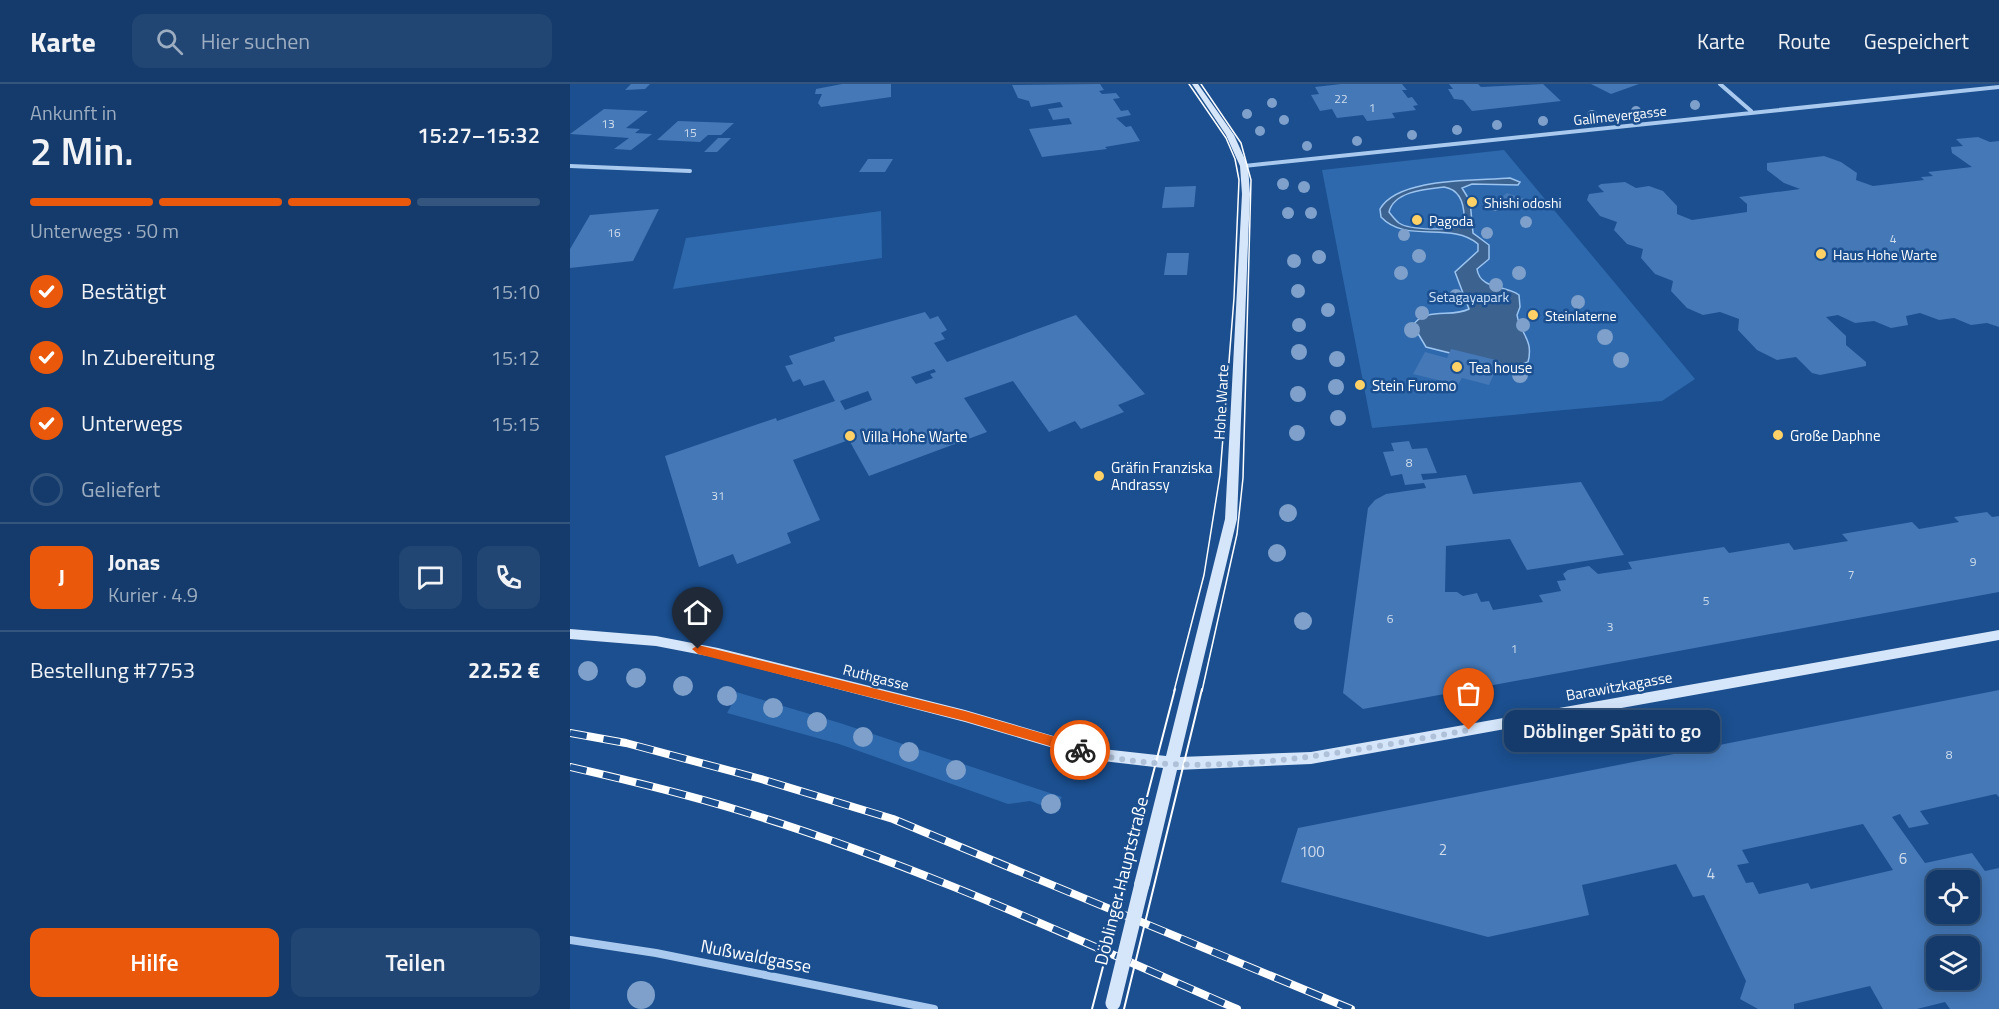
<!DOCTYPE html>
<html lang="de">
<head>
<meta charset="utf-8">
<style>
	body { margin:0; font-family:"Titillium Web",sans-serif; background:#214673; color:#f1f3f6; height:100vh; display:flex; flex-direction:column; font-size:22px; white-space:nowrap }
	* { box-sizing:border-box; margin:0 }
	p { font-size:20px; color:#9dadc1 }
	.icon { flex:none; width:33px; height:33px; fill:none; stroke:currentColor; stroke-width:2; stroke-linecap:round; stroke-linejoin:round }
	.map { position:relative; flex:1; overflow:hidden }
	.sheet { display:flex; flex-direction:column; background:#143b6b; width:570px }
	.sheet>* { flex:none }
	.controls { position:absolute; left:1356px; top:786px; display:grid; gap:12px }
	.controls a { display:grid; place-items:center; width:54px; height:54px; border-radius:12px; background:#143b6b; box-shadow:0 3px 15px #0003,0 0 0 2px #33557e; font-size:30px }
	.pin { position:absolute; display:grid; place-items:center; width:51px; height:51px; color:#fff; margin:-62px -26px; border-radius:50% 50% 50% 0; rotate:-45deg; box-shadow:0 0 6px #0007 }
	.pin .icon { rotate:45deg }
	.courier { position:absolute; display:grid; place-items:center; width:60px; height:60px; margin:-30px; border:4px solid #ea580c; border-radius:50%; background:#fff; color:#222; box-shadow:0 2px 8px #0007 }
	.bubble { position:absolute; height:42px; border-radius:12px; background:#143b6b; box-shadow:0 3px 15px #0003,0 0 0 2px #33557e; font-size:20px; font-weight:600; line-height:42px; text-align:center }
	.head em { font-style:normal; font-weight:600 }
	.head div { display:flex; flex-direction:column-reverse }
	.head { display:flex; align-items:center; justify-content:space-between; height:102px; padding:0 30px }
	h1 { font-size:39px; font-weight:600; line-height:45px }
	.bar { display:grid; grid-template-columns:repeat(4,1fr); gap:9px 6px; align-content:center; height:72px; padding:0 30px }
	.bar i { height:8px; border-radius:4px; background:#33557e }
	.bar .selected { background:#ea580c }
	.bar p { grid-column:span 4 }
	.line { display:flex; align-items:center; gap:15px; padding:0 30px; border-top:2px solid #33557e }
	.line div { flex:1 }
	.round { display:grid; place-items:center; flex:none; width:63px; height:63px; border-radius:12px; background:#214673 }
	ol { padding:0 30px; list-style:none }
	li { display:flex; align-items:center; gap:18px; height:66px }
	li p { margin-inline-start:auto }
	li .icon { padding:6px; border-radius:50%; background:#ea580c; color:#fff; stroke-width:4 }
	li:last-child { color:#9dadc1 }
	li i { width:33px; height:33px; border:3px solid #33557e; border-radius:50% }
	.cta { display:flex; gap:12px; margin-top:auto; padding:12px 30px }
	.cta a { flex:1; height:69px; border-radius:12px; background:#ea580c; color:#fff; font-size:24px; font-weight:600; line-height:69px; text-align:center }
	.cta a+a { background:#214673; color:#f1f3f6 }
	header { display:flex; align-items:center; gap:36px; box-sizing:border-box; height:84px; padding:0 30px; background:#143b6b; border-bottom:2px solid #33557e }
	header strong { font-size:28px }
	nav { display:flex; gap:33px; margin-inline-start:auto; font-size:21px }
	.search { width:420px; height:54px; background:#214673; display:flex; align-items:center; gap:15px; box-sizing:border-box; padding:0 21px; border-radius:12px; color:#9dadc1; font-size:22px }
	main { display:flex; flex:1; min-height:0 }
	.map>svg:first-child { display:block }
</style>
</head>
<body>
<header>
<strong>Karte</strong>
<div class="search"><svg class="icon" aria-label="search" viewBox="0 0 24 24"><circle cx="10" cy="10" r="6"/><path d="M15 15l6 6"/></svg>Hier suchen</div>
<nav><a>Karte</a><a>Route</a><a>Gespeichert</a></nav>
</header>
<main>
<section class="sheet">
<div class="head"><div><h1>2 Min.</h1><p>Ankunft in</p></div><em>15:27–15:32</em></div>
<div class="bar"><i class="selected"></i><i class="selected"></i><i class="selected"></i><i></i><p>Unterwegs · 50 m</p></div>
<ol>
<li><svg class="icon" aria-label="check" viewBox="0 0 24 24"><path d="M5 12l5 5 9-10"/></svg>Bestätigt<p>15:10</p></li>
<li><svg class="icon" aria-label="check" viewBox="0 0 24 24"><path d="M5 12l5 5 9-10"/></svg>In Zubereitung<p>15:12</p></li>
<li><svg class="icon" aria-label="check" viewBox="0 0 24 24"><path d="M5 12l5 5 9-10"/></svg>Unterwegs<p>15:15</p></li>
<li><i></i>Geliefert</li>
</ol>
<div class="line" style="height:108px"><b class="round" style="background:#ea580c;color:#fff">J</b><div><b>Jonas</b><p>Kurier · 4.9</p></div><a class="round"><svg class="icon" aria-label="chat" viewBox="0 0 24 24"><path d="M4 5h16v11H9l-5 4z"/></svg></a><a class="round"><svg class="icon" aria-label="phone" viewBox="0 0 24 24"><path d="M5 4h4l2 5-3 2q2 4 5 5l2-3 5 2v4C11 20 4 13 5 4z"/></svg></a></div>
<div class="line" style="height:78px"><div>Bestellung #7753</div><b>22.52 €</b></div>
<div class="cta"><a>Hilfe</a><a>Teilen</a></div>
</section>
<div class="map">
<svg width="1429" height="925" viewBox="0 0 1429 925">
	<rect width="100%" height="100%" fill="#1b4f8f"/>
	<path fill="#2e69ad" d="M934,66L1125,295L1092,317L802,344L752,86Z
		M311,127L312,174L103,205L116,154Z
		M156,605L270,639L492,713L484,726L460,717L438,720L269,660L157,629L162,620L147,616Z"/>
	<path fill="#3c6290" stroke="#9cc4f0" stroke-width="1.5" fill-rule="evenodd" d="M940,94L950,98L948,101L902,100L892,104L900,117L903,149L919,161V175L907,185C910,206 936,201 949,211L950,223L947,231C950,250 964,255 958,278L940,284L856,263L843,241C856,223 882,234 899,225L885,188L908,167V160C881,137 836,160 811,133L810,125C828,93 906,97 940,94ZM874,103C892,106 895,122 894,139C885,148 839,146 829,139C825,136 822,132 819,128C824,107 857,105 874,103Z"/>
	<path fill="#4478b7" fill-rule="evenodd" d="M61,0H80L75,5L55,6Z
		M272,0H321V13L251,23L248,19L252,10H245L246,5Z
		M530,0L534,6L529,7L532,10L546,9L550,14L543,15L551,27L558,26L561,31L546,34L556,43L561,42L570,57L535,63L537,65L472,73L459,45L502,40L499,34L483,36L478,25L493,23L490,18L461,23L459,17L448,14L442,1Z
		M771,0H832L837,6H832L838,14L842,13L848,21L843,22L846,26L822,29L825,34L797,37L793,31L767,34L762,25L750,27L741,11L749,10L745,3Z
		M879,0H908L911,3L973,0L991,17L902,27L893,16L884,15L878,5H883Z
		M1021,0H1069L1041,10Z
		M34,25L78,27L56,44L70,45L65,49L82,50L61,66L44,65L59,54L0,50Z
		M108,37L164,39L151,51H138L130,58L87,56Z
		M1408,53L1420,58L1429,57V243L1417,239L1401,241L1384,234L1369,236L1350,229L1336,232L1338,241L1321,244L1304,237L1285,239L1268,231L1256,233L1276,252V261L1296,278V282L1250,291L1242,289L1226,273L1207,276L1187,266L1168,246L1169,235L1150,228L1133,231L1117,224L1101,207L1103,197L1085,190L1071,174L1073,165L1057,160L1044,146L1047,138L1030,132L1017,116L1019,110L1034,108L1028,102L1031,100L1055,98L1066,104L1079,102L1093,107L1107,122V130L1122,136L1177,128V120L1169,113L1230,105L1214,99L1197,86V79L1254,72L1271,78L1287,89L1286,96L1303,102L1354,96L1351,93L1363,92L1358,88L1402,83L1382,69L1381,63L1393,62L1386,55Z
		M148,54H161L147,68H134Z
		M298,75H323L315,88H289Z
		M626,102L624,123L592,124L595,103Z
		M937,109L961,117L950,125L927,117Z
		M89,125L63,177L0,184V165L20,131Z
		M597,169H619L617,191H594Z
		M355,228L360,235L368,232L377,246L371,249L375,255L364,259L377,278L506,231L575,310L548,321L554,328L511,345L505,337L479,348L443,297L394,314L417,348L299,392L279,356L223,376L250,436L217,449L221,459L167,480L163,470L129,483L95,372L206,334L207,337L265,317L254,296L234,302L230,295L223,298L215,282L223,280L219,272L265,257L264,253ZM364,285L366,288L360,290L363,294L346,300L341,293ZM298,307L302,316L275,326L270,317Z
		M881,265L930,277L919,301L892,294L888,301L843,290L855,268L877,274Z
		M839,357L842,365L857,364L867,389L851,390L853,396L896,391L903,410L1011,398L1054,471L957,486L940,455L876,462L875,508H887L893,512L907,509L911,518L919,517L923,526L973,518L969,511L991,507L987,497L996,496L993,490L998,486L1019,482L1028,490L1062,485L1058,478L1154,463L1159,469L1219,459L1224,466L1278,457L1272,450L1342,438L1349,445L1389,438L1384,433L1417,428L1422,433L1429,432V508L793,625L773,609L798,424L805,416L816,410L856,404L854,399L835,401L832,390L821,392L813,368L824,367L821,359Z
		M1429,606V713L1426,710L1350,727L1359,740L1339,744L1330,730L1322,733L1355,779L1402,769L1415,787L1429,784V925H1380L1375,918L1347,925H1313L1300,902L1224,920V925H1188L1170,915L1176,897L1134,811L1123,813L1106,780L1012,801L1019,831L918,853L711,798L728,744ZM1293,740L1323,786L1241,805L1238,799L1189,810L1183,798L1176,799L1167,781L1179,779L1172,766ZM1366,796H1400V830H1366ZM1366,862H1400V896H1366Z"/>
	<g fill="none" stroke-linecap="round" stroke-linejoin="round">
		<path stroke="#a9c9ee" stroke-width="4" d="M1150,0L1181,27
			M0,82L120,87
			M674,82L1429,3"/>
		<path stroke="#a9c9ee" stroke-width="8" d="M0,856L86,869L364,925"/>
		<path fill="#d6e6fa" fill-rule="evenodd" d="M622,0H628L664,51L678,82L680,110L667,435L610,673L741,668L1429,546V556L741,680L607,686L580,800L578,806L572,808L566,806L564,800L593,684L524,676L395,638L148,574L86,562L0,555V545L86,552L148,564L395,626L524,664L596,672L655,435L672,110L670,82L656,51Z"/>
		<path stroke="#fff" stroke-width="1.5" d="M631,0L671,59L681,96L673,394L667,450L632,607
			M604,607L634,491L650,391L664,214L669,96L665,75L656,54L619,0"/>
		<path stroke="#fff" stroke-width="2" d="M522,925L605,605
			M554,925L632,605"/>
		<defs>
			<path id="rail" d="M0,649L56,659L191,695L323,735L781,925
				M0,683C57,696 115,710 171,727C341,778 504,854 667,925"/>
		</defs>
		<use href="#rail" stroke="#fff" stroke-width="8"/>
		<use href="#rail" stroke="#1b4f8f" stroke-width="6" stroke-dasharray="17" stroke-linecap="butt"/>
		<path stroke="#d6e6fa" stroke-width="15" d="M543,919L572,800"/>
	</g>
	<g fill="#7ea0ca">
		<circle cx="702" cy="19" r="5"/>
		<circle cx="1125" cy="21" r="5"/>
		<circle cx="1066" cy="27" r="5"/>
		<circle cx="677" cy="30" r="5"/>
		<circle cx="1022" cy="31" r="5"/>
		<circle cx="714" cy="36" r="5"/>
		<circle cx="973" cy="37" r="5"/>
		<circle cx="927" cy="41" r="5"/>
		<circle cx="887" cy="46" r="5"/>
		<circle cx="690" cy="47" r="5"/>
		<circle cx="842" cy="51" r="5"/>
		<circle cx="787" cy="57" r="5"/>
		<circle cx="737" cy="62" r="5"/>
		<circle cx="713" cy="100" r="6"/>
		<circle cx="734" cy="103" r="6"/>
		<circle cx="925" cy="121" r="6"/>
		<circle cx="718" cy="129" r="6"/>
		<circle cx="741" cy="129" r="6"/>
		<circle cx="956" cy="138" r="6"/>
		<circle cx="917" cy="149" r="6"/>
		<circle cx="834" cy="151" r="6"/>
		<circle cx="849" cy="172" r="7"/>
		<circle cx="749" cy="173" r="7"/>
		<circle cx="724" cy="177" r="7"/>
		<circle cx="831" cy="189" r="7"/>
		<circle cx="949" cy="189" r="7"/>
		<circle cx="926" cy="201" r="7"/>
		<circle cx="728" cy="207" r="7"/>
		<circle cx="886" cy="212" r="7"/>
		<circle cx="1008" cy="218" r="7"/>
		<circle cx="758" cy="226" r="7"/>
		<circle cx="852" cy="229" r="7"/>
		<circle cx="729" cy="241" r="7"/>
		<circle cx="953" cy="241" r="7"/>
		<circle cx="842" cy="246" r="8"/>
		<circle cx="1035" cy="253" r="8"/>
		<circle cx="729" cy="268" r="8"/>
		<circle cx="767" cy="275" r="8"/>
		<circle cx="1051" cy="276" r="8"/>
		<circle cx="950" cy="291" r="8"/>
		<circle cx="766" cy="303" r="8"/>
		<circle cx="728" cy="310" r="8"/>
		<circle cx="768" cy="334" r="8"/>
		<circle cx="727" cy="349" r="8"/>
		<circle cx="718" cy="429" r="9"/>
		<circle cx="707" cy="469" r="9"/>
		<circle cx="733" cy="537" r="9"/>
		<circle cx="18" cy="587" r="10"/>
		<circle cx="66" cy="594" r="10"/>
		<circle cx="113" cy="602" r="10"/>
		<circle cx="157" cy="612" r="10"/>
		<circle cx="203" cy="624" r="10"/>
		<circle cx="247" cy="638" r="10"/>
		<circle cx="293" cy="653" r="10"/>
		<circle cx="339" cy="668" r="10"/>
		<circle cx="386" cy="686" r="10"/>
		<circle cx="481" cy="720" r="10"/>
		<circle cx="71" cy="911" r="14"/>
	</g>
	<path fill="#ea580c" d="M128,561L395,627L510,660L516,666L510,671L395,637L128,570L122,565Z"/>
	<g fill="none" stroke-linecap="round" stroke-linejoin="round">
		<path stroke="#afc1d8" stroke-width="6" stroke-dasharray="0 10.8" d="M510,666C628,700 780,667 899,646"/>
	</g>
	<g fill="#ffd166" stroke="#1b4f8f" stroke-width="2">
		<circle cx="902" cy="118" r="6"/>
		<circle cx="847" cy="136" r="6"/>
		<circle cx="1251" cy="170" r="6"/>
		<circle cx="963" cy="231" r="6"/>
		<circle cx="887" cy="283" r="6"/>
		<circle cx="790" cy="301" r="6"/>
		<circle cx="1208" cy="351" r="6"/>
		<circle cx="280" cy="352" r="6"/>
		<circle cx="529" cy="392" r="6"/>
	</g>
	<g text-anchor="middle" dominant-baseline="central" stroke-width="5" stroke-linejoin="round" paint-order="stroke">
		<g font-size="12" fill="#d0dded">
			<text x="771" y="14">22</text>
			<text x="802" y="23">1</text>
			<text x="38" y="39">13</text>
			<text x="120" y="48">15</text>
			<text x="44" y="148">16</text>
			<text x="1323" y="154">4</text>
			<text x="839" y="378">8</text>
			<text x="148" y="411">31</text>
			<text x="1403" y="477">9</text>
			<text x="1281" y="490">7</text>
			<text x="1136" y="516">5</text>
			<text x="820" y="534">6</text>
			<text x="1040" y="542">3</text>
			<text x="944" y="564">1</text>
			<text x="1379" y="670">8</text>
		</g>
		<g font-size="14" fill="#fff" stroke="#1b4f8f">
			<text transform="translate(1050 31) rotate(-6)">Gallmeyergasse</text>
		</g>
		<g font-size="14" fill="#fff" stroke="#1b4f8f" text-anchor="start">
			<text x="914" y="118">Shishi odoshi</text>
			<text x="859" y="136">Pagoda</text>
			<text x="1263" y="170">Haus Hohe Warte</text>
			<text x="975" y="231">Steinlaterne</text>
		</g>
		<g font-size="14" fill="#cfe3fa" stroke="#1b4f8f">
			<text x="899" y="212">Setagayapark</text>
		</g>
		<g font-size="15" fill="#fff" stroke="#1b4f8f" text-anchor="start">
			<text x="899" y="283">Tea house</text>
			<text x="802" y="301">Stein Furomo</text>
			<text x="1220" y="351">Große Daphne</text>
			<text x="292" y="352">Villa Hohe Warte</text>
			<text x="541" y="383">Gräfin Franziska<tspan x="541" dy="17">Andrassy</tspan></text>
		</g>
		<g font-size="15" fill="#fff" stroke="#1b4f8f">
			<text transform="translate(651 318) rotate(-87)">Hohe Warte</text>
			<text transform="translate(306 593) rotate(14)">Ruthgasse</text>
			<text transform="translate(1049 602) rotate(-10)">Barawitzkagasse</text>
		</g>
		<g font-size="15" fill="#d0dded">
			<text x="873" y="765">2</text>
			<text x="742" y="767">100</text>
			<text x="1333" y="774">6</text>
			<text x="1141" y="789">4</text>
		</g>
		<g font-size="18" fill="#fff" stroke="#1b4f8f">
			<text transform="translate(551 797) rotate(-76)">Döblinger Hauptstraße</text>
			<text transform="translate(186 872) rotate(11)">Nußwaldgasse</text>
		</g>
	</g>
</svg>
<div class="controls">
<a><svg class="icon" aria-label="locate" viewBox="0 0 24 24"><circle cx="12" cy="12" r="6"/><path d="M12 2v4M12 18v4M2 12h4M18 12h4"/></svg></a>
<a><svg class="icon" aria-label="layers" viewBox="0 0 24 24"><path d="M12 4l9 5-9 5-9-5zM3 14l9 5 9-5"/></svg></a>
</div>
<div class="pin" style="left:899px;top:646px;background:#ea580c"><svg class="icon" aria-label="bag" viewBox="0 0 24 24"><path d="M5 8h14l-1 12H6zM9 8a3 3 0 0 1 6 0"/></svg></div>
<div class="pin" style="left:128px;top:565px;background:#1f2937"><svg class="icon" aria-label="home" viewBox="0 0 24 24"><path d="M3 11l9-7 9 7M6 9v11h12V9"/></svg></div>
<div class="courier" style="left:510px;top:666px"><svg class="icon" aria-label="bike" viewBox="0 0 24 24"><circle cx="6" cy="16" r="4"/><circle cx="18" cy="16" r="4"/><path d="M6 16l4-8h5l3 8M10 8l3 8H6M13 5h3"/></svg></div>
<div class="bubble" style="left:934px;top:626px;width:216px">Döblinger Späti to go</div>
</div>
</main>
</body>
</html>
